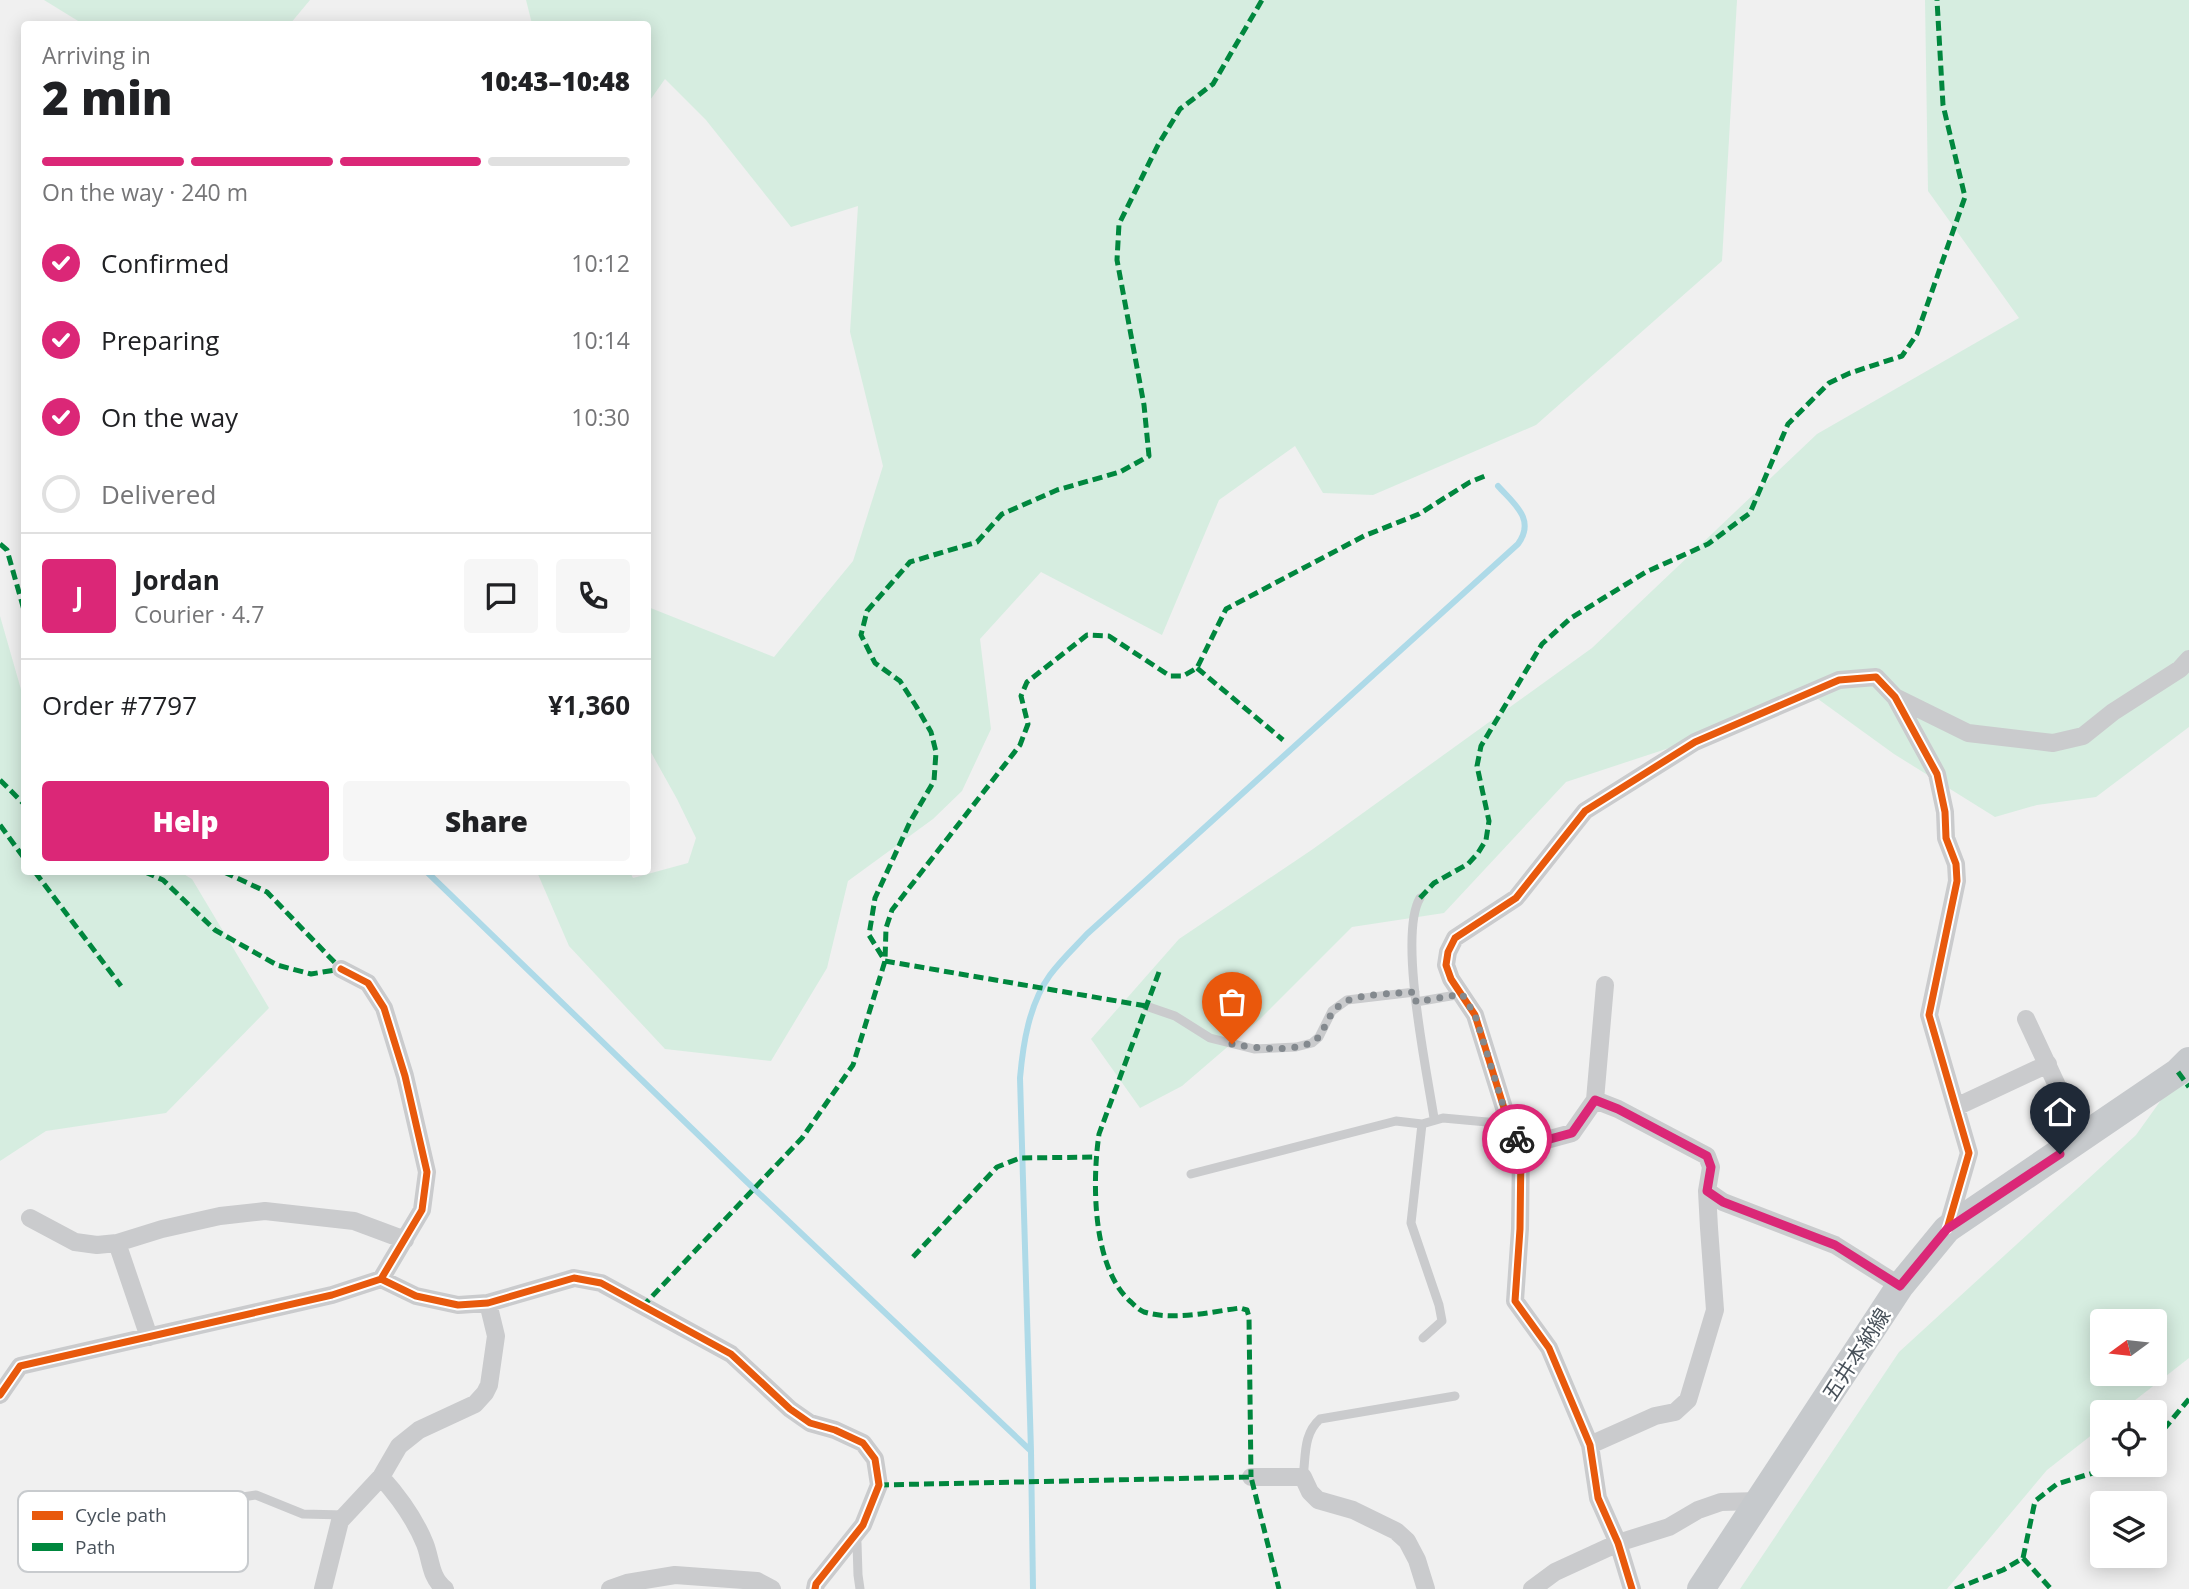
<!DOCTYPE html>
<html lang="en">
<head>
<meta charset="utf-8">
<style>
	body { margin:0; font-family:"Open Sans","Noto Sans JP",sans-serif; background:#f6f6f6; color:#202124; height:100vh; display:flex; flex-direction:column; font-size:26px; white-space:nowrap }
	* { box-sizing:border-box; margin:0 }
	p { font-size:23px; color:#757577 }
	.icon { flex:none; width:38px; height:38px; fill:none; stroke:currentColor; stroke-width:2; stroke-linecap:round; stroke-linejoin:round }
	.map { position:relative; flex:1; overflow:hidden }
	.panel { position:absolute; left:21px; top:21px; width:630px; height:854px; display:flex; flex-direction:column; background:#fff; border-radius:7px; box-shadow:0 4px 18px #0003 }
	.panel>* { flex:none }
	.needle { width:46px; rotate:255deg }
	.tools { position:absolute; left:2090px; top:1309px; display:grid; gap:14px }
	.tools a { display:grid; place-items:center; width:77px; height:77px; border-radius:7px; background:#fff; box-shadow:0 4px 18px #0003; font-size:35px }
	.pin { position:absolute; display:grid; place-items:center; width:60px; height:60px; color:#fff; margin:-72px -30px; border-radius:50% 50% 50% 0; rotate:-45deg; box-shadow:0 0 7px #0007 }
	.pin .icon { rotate:45deg }
	.courier { position:absolute; display:grid; place-items:center; width:70px; height:70px; margin:-35px; border:5px solid #db2777; border-radius:50%; background:#fff; color:#222; box-shadow:0 2px 9px #0007 }
	.headline em { font-style:normal; font-weight:800 }
	.headline div { display:flex; flex-direction:column-reverse }
	.headline { display:flex; align-items:center; justify-content:space-between; height:119px; padding:0 21px }
	h1 { font-size:46px; font-weight:800; line-height:52px }
	.bar { display:grid; grid-template-columns:repeat(4,1fr); gap:10px 7px; align-content:center; height:84px; padding:0 21px }
	.bar i { height:9px; border-radius:5px; background:#e0e0e0 }
	.bar .current { background:#db2777 }
	.bar p { grid-column:span 4 }
	.line { display:flex; align-items:center; gap:18px; padding:0 21px; border-top:2px solid #e0e0e0 }
	.line div { flex:1 }
	.round { display:grid; place-items:center; flex:none; width:74px; height:74px; border-radius:7px; background:#f6f6f6 }
	ol { padding:0 21px; list-style:none }
	li { display:flex; align-items:center; gap:21px; height:77px }
	li p { margin-inline-start:auto }
	li .icon { padding:7px; border-radius:50%; background:#db2777; color:#fff; stroke-width:4 }
	li:last-child { color:#757577 }
	li i { width:38px; height:38px; border:4px solid #e0e0e0; border-radius:50% }
	.cta { display:flex; gap:14px; margin-top:auto; padding:14px 21px }
	.cta a { flex:1; height:80px; border-radius:7px; background:#db2777; color:#fff; font-size:28px; font-weight:800; line-height:80px; text-align:center }
	.cta a+a { background:#f6f6f6; color:#202124 }
	.map>svg:first-child { display:block }
</style>
</head>
<body>
<div class="map">
<svg width="2189" height="1589" viewBox="0 0 2189 1589">
	<rect width="100%" height="100%" fill="#f0f0f0"/>
	<path fill="#d6ede0" fill-rule="evenodd" d="M44,0H310L290,24H83Z
		M526,0H1737L1722,261L1536,425L1373,495L1323,493L1295,446L1219,500L1162,635L1041,572L980,639L991,729L962,791L933,819L848,881L827,968L771,1061L665,1049L569,946L537,872H630L633,878L688,863L696,838L677,799L648,747V607L774,657L853,561L883,466L850,332L858,206L791,227L706,120L665,79L648,103V24H532Z
		M1925,0H2189V727L2096,797L2037,805L1995,817L1894,754L1818,699L1566,782L1444,913L1352,927L1260,1019L1182,1086L1140,1108L1091,1039L1179,939L1313,849L1592,648L1817,434L2019,318L1928,191Z
		M0,616L24,700V872H180L192,879L269,1008L166,1113L46,1131L0,1161Z
		M2189,1061V1358L2120,1412H2102V1427L2047,1470L1947,1589H1740L1899,1352L2136,1135ZM2102,1321H2154V1374H2102Z"/>
	<g fill="none" stroke-linecap="round" stroke-linejoin="round">
		<path stroke="#aedae8" stroke-width="6" d="M427,872L746,1181L1031,1451L1033,1589
			M1031,1451L1020,1078C1023,1044 1029,1004 1050,975C1061,960 1075,947 1087,934L1518,544C1536,519 1514,504 1498,486"/>
		<path stroke="#cacbcd" stroke-width="9" d="M1420,898C1398,935 1427,1072 1434,1118
			M1416,1002L1462,994
			M1146,1006L1175,1016L1210,1038L1254,1049L1296,1047L1312,1043L1319,1037L1332,1011L1347,1000L1415,992
			M1422,1124L1411,1223L1439,1305L1442,1321L1423,1338
			M1191,1174L1396,1121L1422,1124L1443,1118L1509,1124
			M1303,1477C1306,1456 1303,1434 1320,1419L1455,1396
			M215,1521L222,1507L236,1498L256,1495L303,1514L344,1515
			M852,1538L857,1543L858,1575L860,1589"/>
		<path stroke="#cacbcd" stroke-width="18" d="M1895,697L1968,733L2053,743L2083,736L2113,712L2180,669L2189,659
			M2026,1019L2082,1139
			M1956,1107L2048,1064
			M1521,1147L1572,1133L1595,1100L1605,985
			M1707,1191L1723,1202L1835,1245L1900,1286
			M30,1218L75,1242L97,1245L117,1243L162,1229L220,1216L265,1211L354,1221L405,1240
			M117,1243L149,1337
			M381,1279L416,1296L458,1305L488,1303L574,1278L601,1283L731,1354L790,1409L810,1423L835,1430L863,1443L875,1459L879,1485L863,1525L816,1584L815,1589
			M0,1395L20,1366L332,1295L381,1279L422,1210L427,1172L405,1076L384,1008L368,983L341,969
			M1590,1445L1655,1416L1675,1412L1688,1400L1715,1310L1709,1228L1707,1191L1711,1167L1707,1156L1618,1109L1595,1100
			M381,1477C399,1497 415,1519 425,1544C431,1559 430,1578 445,1589
			M1251,1477H1303L1310,1492L1318,1500L1353,1510L1396,1531L1407,1541L1417,1560L1426,1589
			M323,1589L340,1521L381,1477L399,1446L419,1430L475,1404L485,1393L489,1385L496,1336L488,1303
			M610,1589L627,1583L675,1575L757,1581L772,1589
			M1532,1589L1555,1572L1618,1543L1669,1527L1698,1510L1721,1502L1759,1501
			M1632,1589L1618,1543L1598,1498L1590,1445L1549,1348L1515,1301L1520,1229L1521,1147L1509,1124L1475,1015L1451,979L1446,965L1448,952L1455,938L1516,898L1585,811L1695,742L1839,680L1876,677L1895,697L1937,774L1945,812L1946,838L1956,864L1957,881L1929,1015L1969,1153L1947,1229"/>
		<path stroke="#c6c9cc" stroke-width="28" d="M1701,1589L1900,1286L1947,1229L2178,1072L2189,1061"/>
		<path stroke="#00873e" stroke-width="5" stroke-dasharray="10 5" stroke-linecap="butt" d="M0,544L7,550L24,610
			M1197,668L1283,740
			M0,780L24,804
			M0,825L24,858
			M35,872L121,986
			M145,872L163,880L215,930L277,965L311,974L341,969
			M224,872L267,892L341,969
			M1420,898L1434,883L1468,864L1478,853L1486,840L1489,821L1477,766L1481,746L1542,644L1571,618L1646,572L1708,544L1750,513L1788,424L1829,383L1850,373L1902,356L1917,334L1965,197L1943,105L1937,0
			M1159,972L1099,1134C1092,1182 1092,1268 1131,1302C1135,1306 1139,1310 1144,1312C1175,1321 1209,1312 1240,1308L1247,1310L1249,1317L1251,1477
			M1146,1006L885,961L869,935L875,898L910,822L934,781L936,752L931,732L916,706L900,681L875,663L861,635L867,611L910,562L977,542L1002,514L1057,490L1120,472L1149,456L1144,405L1117,260L1119,224L1158,145L1180,109L1213,84L1262,0
			M2178,1072L2189,1087
			M913,1257L997,1167L1020,1158L1096,1157
			M642,1307L802,1138L853,1065L885,961L886,928L892,910L1020,745L1028,724L1021,696L1027,682L1087,635L1109,636L1170,676H1183L1197,668L1226,609L1364,536L1419,514L1470,482L1485,476
			M2154,1441L2189,1399
			M879,1485L1251,1477L1279,1589
			M2023,1558L2051,1589
			M1955,1589L2003,1570L2023,1558L2035,1501L2057,1484L2119,1465"/>
		<defs>
			<path id="cycleway" d="M381,1279L416,1296L458,1305L488,1303L574,1278L601,1283L731,1354L790,1409L810,1423L835,1430L863,1443L875,1459L879,1485L863,1525L816,1584L815,1589
				M0,1395L20,1366L332,1295L381,1279L422,1210L427,1172L405,1076L384,1008L368,983L341,969
				M1632,1589L1618,1543L1598,1498L1590,1445L1549,1348L1515,1301L1520,1229L1521,1147L1509,1124L1475,1015L1451,979L1446,965L1448,952L1455,938L1516,898L1585,811L1695,742L1839,680L1876,677L1895,697L1937,774L1945,812L1946,838L1956,864L1957,881L1929,1015L1969,1153L1947,1229"/>
		</defs>
		<use href="#cycleway" stroke="#fff" stroke-width="11"/>
		<use href="#cycleway" stroke="#e8590c" stroke-width="7"/>
	</g>
	<g fill="none" stroke-linecap="round" stroke-linejoin="round">
		<path stroke="#83898e" stroke-width="7" stroke-dasharray="0 12.6" d="M1232,1044C1252,1048 1307,1055 1320,1035C1328,1022 1330,1010 1345,1002C1361,993 1396,994 1415,992L1416,1002L1462,994L1475,1015L1509,1124L1517,1139"/>
		<path stroke="#db2777" stroke-width="9" d="M1517,1139L1521,1147L1572,1133L1595,1100L1618,1109L1707,1156L1711,1167L1707,1191L1723,1202L1835,1245L1900,1286L1947,1229L2060,1154"/>
	</g>
	<g text-anchor="middle" dominant-baseline="central" stroke-width="5" stroke-linejoin="round" paint-order="stroke">
		<g font-size="21" fill="#48515a" stroke="#fff">
			<text transform="translate(1856 1354) rotate(-57)">五井本納線</text>
		</g>
	</g>
	<rect x="18" y="1491" width="230" height="81" rx="10" fill="#fff" stroke="#c8cbce" stroke-width="2"/>
	<rect x="32" y="1511" width="31" height="9" fill="#e8590c"/>
	<rect x="32" y="1543" width="31" height="8" fill="#00873e"/>
	<g font-size="19" fill="#48515a">
		<text x="75" y="1522">Cycle path</text>
		<text x="75" y="1554">Path</text>
	</g>
</svg>
<div class="tools">
<a><svg class="needle" viewBox="-14 -14 28 28"><path d="M0-13l5 13h-10z" fill="#e53935"/><path d="M0 13l5-13h-10z" fill="#757577"/></svg></a>
<a><svg class="icon" aria-label="locate" viewBox="0 0 24 24"><circle cx="12" cy="12" r="6"/><path d="M12 2v4M12 18v4M2 12h4M18 12h4"/></svg></a>
<a><svg class="icon" aria-label="layers" viewBox="0 0 24 24"><path d="M12 4l9 5-9 5-9-5zM3 14l9 5 9-5"/></svg></a>
</div>
<div class="pin" style="left:1232px;top:1044px;background:#ea580c"><svg class="icon" aria-label="bag" viewBox="0 0 24 24"><path d="M5 8h14l-1 12H6zM9 8a3 3 0 0 1 6 0"/></svg></div>
<div class="pin" style="left:2060px;top:1154px;background:#1f2937"><svg class="icon" aria-label="home" viewBox="0 0 24 24"><path d="M3 11l9-7 9 7M6 9v11h12V9"/></svg></div>
<div class="courier" style="left:1517px;top:1139px"><svg class="icon" aria-label="bike" viewBox="0 0 24 24"><circle cx="6" cy="16" r="4"/><circle cx="18" cy="16" r="4"/><path d="M6 16l4-8h5l3 8M10 8l3 8H6M13 5h3"/></svg></div>
<section class="panel">
<div class="headline"><div><h1>2 min</h1><p>Arriving in</p></div><em>10:43–10:48</em></div>
<div class="bar"><i class="current"></i><i class="current"></i><i class="current"></i><i></i><p>On the way · 240 m</p></div>
<ol>
<li><svg class="icon" aria-label="check" viewBox="0 0 24 24"><path d="M5 12l5 5 9-10"/></svg>Confirmed<p>10:12</p></li>
<li><svg class="icon" aria-label="check" viewBox="0 0 24 24"><path d="M5 12l5 5 9-10"/></svg>Preparing<p>10:14</p></li>
<li><svg class="icon" aria-label="check" viewBox="0 0 24 24"><path d="M5 12l5 5 9-10"/></svg>On the way<p>10:30</p></li>
<li><i></i>Delivered</li>
</ol>
<div class="line" style="height:126px"><b class="round" style="background:#db2777;color:#fff">J</b><div><b>Jordan</b><p>Courier · 4.7</p></div><a class="round"><svg class="icon" aria-label="chat" viewBox="0 0 24 24"><path d="M4 5h16v11H9l-5 4z"/></svg></a><a class="round"><svg class="icon" aria-label="phone" viewBox="0 0 24 24"><path d="M5 4h4l2 5-3 2q2 4 5 5l2-3 5 2v4C11 20 4 13 5 4z"/></svg></a></div>
<div class="line" style="height:91px"><div>Order #7797</div><b>¥1,360</b></div>
<div class="cta"><a>Help</a><a>Share</a></div>
</section>
</div>
</body>
</html>
